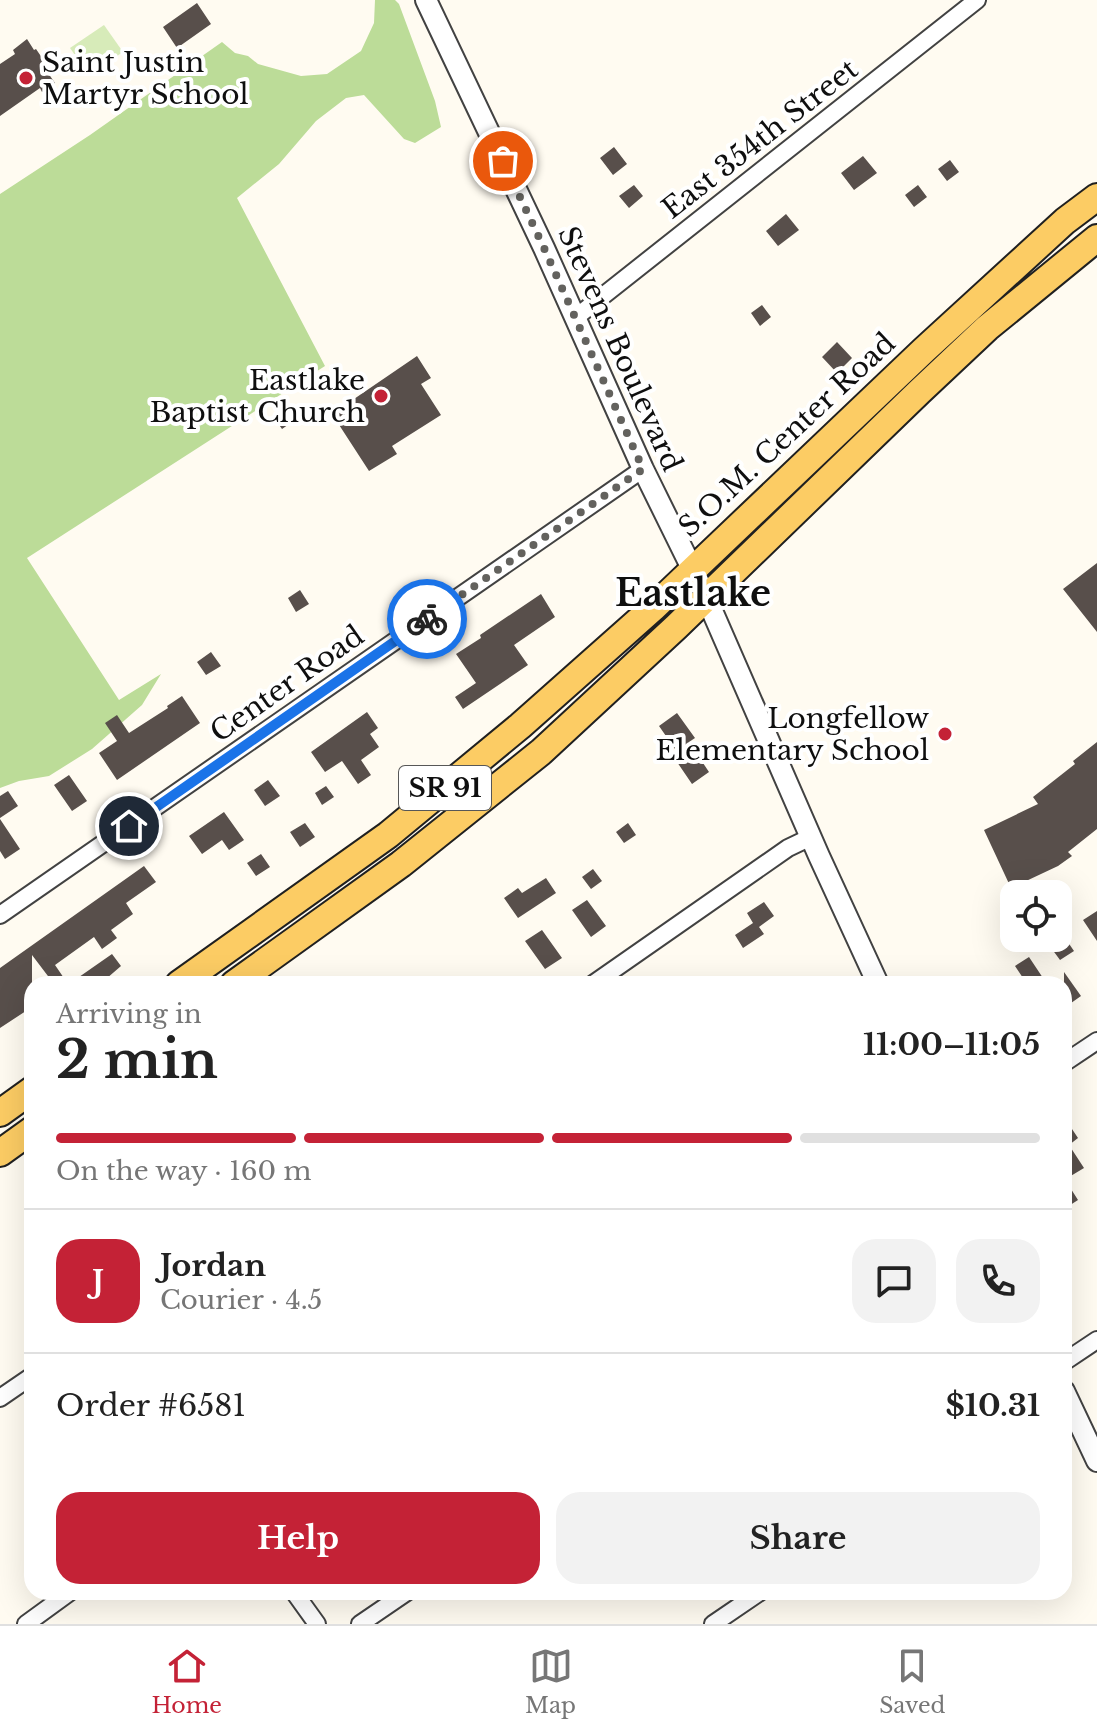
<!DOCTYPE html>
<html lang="en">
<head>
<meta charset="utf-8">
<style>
	body { margin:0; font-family:"Libre Baskerville",serif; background:#f2f2f2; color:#222; height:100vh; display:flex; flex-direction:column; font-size:30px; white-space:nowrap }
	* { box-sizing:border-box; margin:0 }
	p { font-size:26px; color:#767676 }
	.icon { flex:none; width:44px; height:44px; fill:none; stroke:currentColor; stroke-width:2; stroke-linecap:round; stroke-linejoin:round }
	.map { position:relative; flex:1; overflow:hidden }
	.drawer { position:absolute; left:24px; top:976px; width:1048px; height:624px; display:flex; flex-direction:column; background:#fff; border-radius:24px; box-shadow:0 8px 32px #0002 }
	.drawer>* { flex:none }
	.buttons { position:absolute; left:1000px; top:880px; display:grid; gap:16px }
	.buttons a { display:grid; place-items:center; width:72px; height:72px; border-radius:16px; background:#fff; box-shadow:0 8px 32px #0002; font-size:40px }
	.pin { position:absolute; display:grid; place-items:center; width:68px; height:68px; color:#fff; margin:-34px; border:4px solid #fff; border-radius:50%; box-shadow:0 2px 8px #0007 }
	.courier { position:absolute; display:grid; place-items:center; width:80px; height:80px; margin:-40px; border:6px solid #1a73e8; border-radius:50%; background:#fff; color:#222; box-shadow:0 2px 10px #0007 }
	.summary em { font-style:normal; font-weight:800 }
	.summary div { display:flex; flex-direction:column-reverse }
	.summary { display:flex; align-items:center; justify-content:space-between; height:136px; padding:0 32px }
	h1 { font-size:52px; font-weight:800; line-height:60px }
	.bar { display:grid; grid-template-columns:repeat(4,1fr); gap:12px 8px; align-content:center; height:96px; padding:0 32px }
	.bar i { height:10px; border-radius:6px; background:#e0e0e0 }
	.bar .current { background:#c42236 }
	.bar p { grid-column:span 4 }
	.line { display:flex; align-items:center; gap:20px; padding:0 32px; border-top:2px solid #e0e0e0 }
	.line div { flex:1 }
	.round { display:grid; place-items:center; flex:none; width:84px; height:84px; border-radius:24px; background:#f2f2f2 }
	.button { display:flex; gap:16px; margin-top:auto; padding:16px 32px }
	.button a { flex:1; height:92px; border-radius:24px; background:#c42236; color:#fff; font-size:32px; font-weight:800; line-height:92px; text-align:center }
	.button a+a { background:#f2f2f2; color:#222 }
	.tabs { display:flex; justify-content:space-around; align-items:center; height:112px; border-top:2px solid #e0e0e0; background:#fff; font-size:22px; color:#767676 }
	.tabs a { display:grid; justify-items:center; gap:4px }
	.tabs .current { color:#c42236 }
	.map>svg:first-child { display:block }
</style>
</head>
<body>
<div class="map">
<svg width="1097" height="1624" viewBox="0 0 1097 1624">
	<rect width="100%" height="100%" fill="#fffbf1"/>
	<path fill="#d7ebb9" d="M104,25L123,52L89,75L70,48Z"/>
	<path fill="#bcdc98" d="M375,0H395L399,4L435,101L441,127L415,143L404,139L364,95L346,98L316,121L279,164L237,198L325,366L27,558L119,700L161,674L142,705L92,749L49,776L19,781L0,788V194L90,135L222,42L235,53L248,56L258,64L301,76L327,74L361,51L374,23Z"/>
	<path fill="#584f4b" d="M197,3L211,24L177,48L163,27Z
		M27,39L34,50L36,49L51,71L48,73L55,83L42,92L40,88L0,116V64L15,54L13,50Z
		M614,147L627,164L613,175L600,158Z
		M863,156L877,173L854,190L841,173Z
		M950,160L959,172L947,181L938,169Z
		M634,185L643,196L629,208L619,196Z
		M918,185L927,197L914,207L905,195Z
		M786,214L799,230L778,246L766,231Z
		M762,305L771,317L760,326L751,313Z
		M837,342L852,358L837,373L822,357Z
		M417,356L431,378L421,384L441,415L392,446L397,454L369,471L332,414Z
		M289,410L295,420L282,429L275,419Z
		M1097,563V632L1063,589Z
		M300,590L309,604L296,612L288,598Z
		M541,594L555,617L514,645L528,665L463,709L455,697L476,683L456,654L481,638L480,635Z
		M211,652L221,666L206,675L197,662Z
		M182,696L200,723L117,780L99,753L117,741L105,723L117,715L129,733L168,708L167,706Z
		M367,712L378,728L370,734L379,747L361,760L371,775L358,784L342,761L325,772L311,752Z
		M677,713L695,738L689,742L709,772L692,784L677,762L682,759L659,726Z
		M1097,742V829L1068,852L1072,856L1058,866L1011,888L984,830L1038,804L1033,797L1075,764L1073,761Z
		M69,775L87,801L72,811L54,785Z
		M268,780L280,796L265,806L254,790Z
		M326,786L334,797L322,805L315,793Z
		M8,791L18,806L0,818V796Z
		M224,812L244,840L229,850L222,840L202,854L189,836Z
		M0,819L20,849L5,859L0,851Z
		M305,823L315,837L300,847L290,832Z
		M628,823L636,835L624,843L616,832Z
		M261,854L270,867L256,876L247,863Z
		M144,866L156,882L126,903L133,914L111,930L117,938L102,949L94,937L55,965L68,984H54L32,955V1007L0,1028V968Z
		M593,869L602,881L591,889L582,877Z
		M546,878L556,893L518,918L504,898L518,888L522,893Z
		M587,900L606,926L591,937L572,910Z
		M764,902L774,916L759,927L764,934L743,948L735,935L753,923L747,913Z
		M1097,911V941L1083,920Z
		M542,930L562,958L545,969L525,941Z
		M1063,935L1074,951L1060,960L1049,945Z
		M112,954L121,966L106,979L98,984H69Z
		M1029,957L1047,984H1027L1015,966Z
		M1064,972L1081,996L1064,1008Z
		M1064,1117L1078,1138L1069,1145L1084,1168L1069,1177L1064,1169Z
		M1064,1178L1078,1200L1064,1209Z"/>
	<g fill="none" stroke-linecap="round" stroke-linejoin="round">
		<defs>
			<path id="minor" d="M575,318L977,0
				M0,915L643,469
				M593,984L788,848L811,837
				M1064,1063L1097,1041
				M1064,1362L1097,1340
				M0,1398L32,1376
				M294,1592L317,1624
				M26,1624L70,1592
				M360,1624L407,1592
				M713,1624L760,1592"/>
			<path id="tertiary" d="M426,0L544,248L643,469L706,597L819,856L878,984
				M1064,1391L1097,1461"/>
			<path id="primary" d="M179,984L388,835L520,726L653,608L924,350L1065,221L1097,197
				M234,984L401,864L541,752L676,627L919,392L987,328L1097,238
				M0,1113L32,1090
				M0,1153L32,1130"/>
		</defs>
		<use href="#minor" stroke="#424242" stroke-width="20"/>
		<use href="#tertiary" stroke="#424242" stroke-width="24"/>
		<use href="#primary" stroke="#202020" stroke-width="30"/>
		<use href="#minor" stroke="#fff" stroke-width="16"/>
		<use href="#tertiary" stroke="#fff" stroke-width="20"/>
		<use href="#primary" stroke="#fccc64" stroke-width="26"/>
	</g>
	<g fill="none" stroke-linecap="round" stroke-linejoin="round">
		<path stroke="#63625e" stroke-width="8" stroke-dasharray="0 14.4" d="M427,619L643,469L544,248L503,161"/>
		<path stroke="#1a73e8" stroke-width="10" d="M129,826L427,619"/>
	</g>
	<g fill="#c42236" stroke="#fff" stroke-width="3">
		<circle cx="26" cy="78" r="8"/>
		<circle cx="381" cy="396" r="8"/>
		<circle cx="945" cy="734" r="8"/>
	</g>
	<g text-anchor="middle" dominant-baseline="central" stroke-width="8" stroke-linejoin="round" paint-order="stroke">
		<rect fill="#fff" stroke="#575757" stroke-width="2" x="399" y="766" width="92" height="44" rx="6"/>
		<g font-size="26" font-weight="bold" fill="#0f0f0f">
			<text x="445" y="788">SR 91</text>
		</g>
		<g font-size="28" fill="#0f0f0f" stroke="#fff" text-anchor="end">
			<text x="42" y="62" text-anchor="start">Saint Justin<tspan x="42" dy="32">Martyr School</tspan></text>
			<text x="365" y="380">Eastlake<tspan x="365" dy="32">Baptist Church</tspan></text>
			<text x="929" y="718">Longfellow<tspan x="929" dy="32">Elementary School</tspan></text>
		</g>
		<g font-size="28" fill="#0f0f0f" stroke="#fff">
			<text transform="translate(760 139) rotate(-38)">East 354th Street</text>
			<text transform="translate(620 349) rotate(66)">Stevens Boulevard</text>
			<text transform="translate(787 435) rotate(-43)">S.O.M. Center Road</text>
			<text transform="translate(287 684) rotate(-35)">Center Road</text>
		</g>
		<g font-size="36" font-weight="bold" fill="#0f0f0f" stroke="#fff">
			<text x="693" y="593">Eastlake</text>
		</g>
	</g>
</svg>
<div class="buttons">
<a><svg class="icon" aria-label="locate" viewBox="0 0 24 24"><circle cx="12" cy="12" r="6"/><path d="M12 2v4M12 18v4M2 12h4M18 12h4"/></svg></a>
</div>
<div class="pin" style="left:503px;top:161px;background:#ea580c"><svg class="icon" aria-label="bag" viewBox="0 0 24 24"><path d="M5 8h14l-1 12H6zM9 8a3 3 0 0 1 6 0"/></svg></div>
<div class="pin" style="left:129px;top:826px;background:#1f2937"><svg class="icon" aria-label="home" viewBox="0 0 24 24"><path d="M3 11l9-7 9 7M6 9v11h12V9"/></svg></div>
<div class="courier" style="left:427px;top:619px"><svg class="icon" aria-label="bike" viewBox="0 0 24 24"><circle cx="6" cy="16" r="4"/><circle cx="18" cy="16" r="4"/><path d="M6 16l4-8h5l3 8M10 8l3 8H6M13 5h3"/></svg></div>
<section class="drawer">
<div class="summary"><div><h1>2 min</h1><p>Arriving in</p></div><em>11:00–11:05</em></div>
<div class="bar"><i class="current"></i><i class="current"></i><i class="current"></i><i></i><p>On the way · 160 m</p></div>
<div class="line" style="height:144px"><b class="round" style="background:#c42236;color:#fff">J</b><div><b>Jordan</b><p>Courier · 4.5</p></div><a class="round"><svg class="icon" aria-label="chat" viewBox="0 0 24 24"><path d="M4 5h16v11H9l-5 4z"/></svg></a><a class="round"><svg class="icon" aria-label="phone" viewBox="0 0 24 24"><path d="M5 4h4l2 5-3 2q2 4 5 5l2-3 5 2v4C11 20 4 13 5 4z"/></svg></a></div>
<div class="line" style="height:104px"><div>Order #6581</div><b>$10.31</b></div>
<div class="button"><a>Help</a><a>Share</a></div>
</section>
</div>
<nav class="tabs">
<a class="current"><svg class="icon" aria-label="home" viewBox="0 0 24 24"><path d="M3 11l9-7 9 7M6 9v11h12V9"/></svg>Home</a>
<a><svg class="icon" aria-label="map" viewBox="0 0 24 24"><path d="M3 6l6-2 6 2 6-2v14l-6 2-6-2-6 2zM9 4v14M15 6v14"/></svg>Map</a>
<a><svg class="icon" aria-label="saved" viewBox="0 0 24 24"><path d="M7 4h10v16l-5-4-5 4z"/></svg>Saved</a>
</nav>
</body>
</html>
